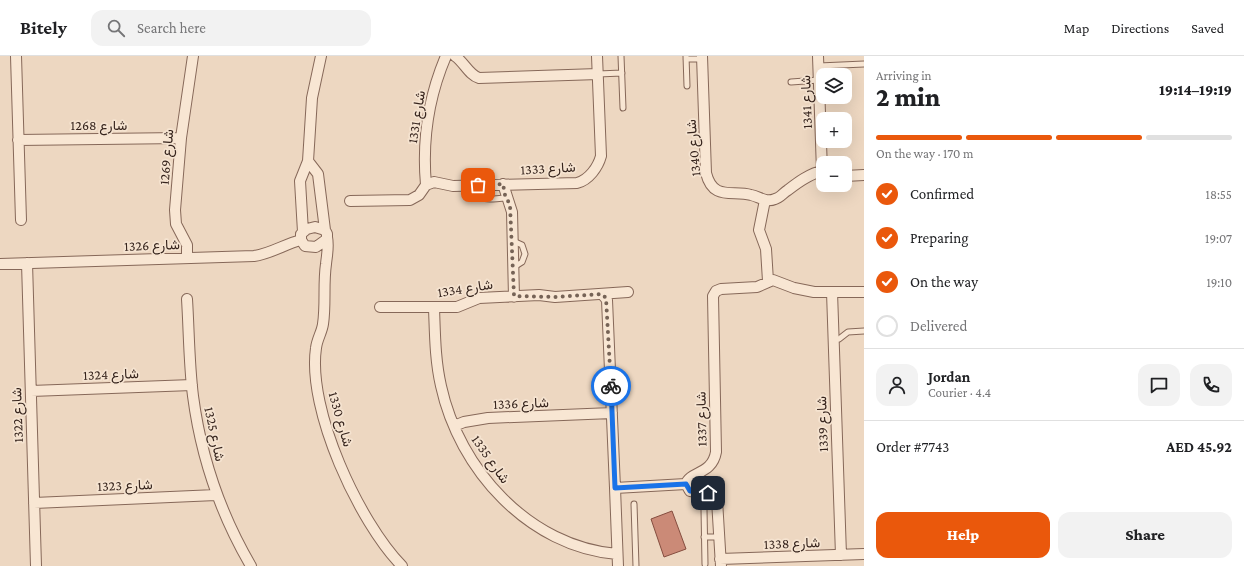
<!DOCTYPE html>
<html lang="en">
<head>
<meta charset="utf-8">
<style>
	body { margin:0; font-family:"Crimson Pro",Vazirmatn,serif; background:#f2f2f2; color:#202124; height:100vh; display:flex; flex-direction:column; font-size:15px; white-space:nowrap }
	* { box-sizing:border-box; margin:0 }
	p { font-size:13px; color:#757577 }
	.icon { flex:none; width:22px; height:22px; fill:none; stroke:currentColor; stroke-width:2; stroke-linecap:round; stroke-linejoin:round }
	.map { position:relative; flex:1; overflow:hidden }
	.side { display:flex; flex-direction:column; background:#fff; width:380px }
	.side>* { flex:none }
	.buttons { position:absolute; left:816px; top:12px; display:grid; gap:8px }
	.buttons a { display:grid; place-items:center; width:36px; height:36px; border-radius:8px; background:#fff; box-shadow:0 4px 16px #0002; font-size:20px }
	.pin { position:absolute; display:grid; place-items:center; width:34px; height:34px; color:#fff; margin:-17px; border-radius:8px; box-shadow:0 2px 6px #0006 }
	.courier { position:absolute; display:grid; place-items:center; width:40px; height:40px; margin:-20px; border:3px solid #1a73e8; border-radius:50%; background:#fff; color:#222; box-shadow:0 1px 5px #0007 }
	.summary em { font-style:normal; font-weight:800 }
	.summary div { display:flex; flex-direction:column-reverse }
	.summary { display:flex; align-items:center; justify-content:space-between; height:68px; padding:0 12px }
	h1 { font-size:26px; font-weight:800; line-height:30px }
	.bar { display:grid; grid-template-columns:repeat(4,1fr); gap:6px 4px; align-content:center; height:48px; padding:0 12px }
	.bar i { height:5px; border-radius:3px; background:#e0e0e0 }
	.bar .current { background:#ea580c }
	.bar p { grid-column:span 4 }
	.line { display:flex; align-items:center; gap:10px; padding:0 12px; border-top:1px solid #e0e0e0 }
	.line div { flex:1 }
	.round { display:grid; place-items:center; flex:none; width:42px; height:42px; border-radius:12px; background:#f2f2f2 }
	ol { padding:0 12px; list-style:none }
	li { display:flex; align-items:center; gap:12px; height:44px }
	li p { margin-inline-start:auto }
	li .icon { padding:4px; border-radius:50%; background:#ea580c; color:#fff; stroke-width:4 }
	li:last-child { color:#757577 }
	li i { width:22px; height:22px; border:2px solid #e0e0e0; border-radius:50% }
	.cta { display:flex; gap:8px; margin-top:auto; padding:8px 12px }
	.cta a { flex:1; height:46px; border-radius:12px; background:#ea580c; color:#fff; font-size:16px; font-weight:800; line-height:46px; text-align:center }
	.cta a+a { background:#f2f2f2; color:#202124 }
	header { display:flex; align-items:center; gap:24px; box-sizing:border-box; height:56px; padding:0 20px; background:#fff; border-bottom:1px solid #e0e0e0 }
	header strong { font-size:19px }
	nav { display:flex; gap:22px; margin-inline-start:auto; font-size:14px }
	.search { width:280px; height:36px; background:#f2f2f2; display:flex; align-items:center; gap:10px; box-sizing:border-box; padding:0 14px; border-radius:12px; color:#757577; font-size:15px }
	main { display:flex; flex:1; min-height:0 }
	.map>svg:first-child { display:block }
</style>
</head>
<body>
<header>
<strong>Bitely</strong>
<div class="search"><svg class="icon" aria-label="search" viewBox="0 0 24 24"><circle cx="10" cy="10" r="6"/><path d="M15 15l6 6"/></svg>Search here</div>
<nav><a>Map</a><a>Directions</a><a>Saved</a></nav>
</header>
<main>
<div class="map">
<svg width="864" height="510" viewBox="0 0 864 510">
	<rect width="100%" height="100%" fill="#edd7c1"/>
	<path fill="#cb8a77" stroke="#854d3f" d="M672,455L686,493L664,501L651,463Z"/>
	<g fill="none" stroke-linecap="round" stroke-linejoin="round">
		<defs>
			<path id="lane" d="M621,0L623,52
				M686,0L687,30
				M686,3H702
				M819,10L864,8
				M598,18L622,17
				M791,26L819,24
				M466,130C482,147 485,143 506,142
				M513,185L522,189L525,198L522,206L514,211
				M834,284L839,283L848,276L864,275
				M634,448L636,510
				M704,453L705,508
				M704,481H720"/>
			<path id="street" d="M16,0L21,164
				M455,0C464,6 469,19 479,22L598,18
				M702,0L706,117C713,145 732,134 751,139C760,141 766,147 775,143C780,142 783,137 788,134C797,127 810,117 823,115
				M818,0L822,115
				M18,84L181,82
				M308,105L318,118L325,174
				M845,120L864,119
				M503,128L512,156L514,241
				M426,129C422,84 428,42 446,0
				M765,144L759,174L766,193L768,225
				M350,145L410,144L419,139L426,129L434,126L453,130L577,127C589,124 598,111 601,100L597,0
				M315,171L325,174L327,178V183L316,191L305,190L301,184V178L307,173Z
				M303,176L300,125L308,105L312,42L321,0
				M327,181C329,191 327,198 326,208C323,228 326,248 323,268C322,276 317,283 316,292C307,354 359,466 402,510
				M187,202V189L176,168L175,154L181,82L193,0
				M27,207L36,510
				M0,208L254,200C270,198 285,188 301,184
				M832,236L841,499
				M602,238L607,244L615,432
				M187,243C189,275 189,308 193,340C201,401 220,457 251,510
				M380,251H457L479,242L539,239L555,241L628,236
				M434,252C435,278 435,304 441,330C459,413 529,491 617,498
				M31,335L192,329
				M454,370L464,366L488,362L612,357
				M34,447L216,439
				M720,503L864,498
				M618,510L615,432L686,428
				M721,510L717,444L711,438L690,435L686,428C690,415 712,419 716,396L713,240L716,235L721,233L757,231L773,224L794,232L814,236H864"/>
		</defs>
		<use href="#lane" stroke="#866859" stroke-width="7"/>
		<use href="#street" stroke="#866859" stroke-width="12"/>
		<use href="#lane" stroke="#f8e6d3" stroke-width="5"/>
		<use href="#street" stroke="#f8e6d3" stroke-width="10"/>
	</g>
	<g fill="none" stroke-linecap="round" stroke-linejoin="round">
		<path stroke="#766356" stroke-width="4" stroke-dasharray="0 7.2" d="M478,129L503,128L505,139L510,149L514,240L555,241L602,238L606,242L611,330"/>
		<path stroke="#1a73e8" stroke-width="5" d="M611,330L615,432L686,428L690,435L708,437"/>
	</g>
	<g text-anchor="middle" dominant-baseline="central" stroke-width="3.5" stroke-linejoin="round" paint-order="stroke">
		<g font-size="14" fill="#36241d" stroke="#f5e3d0">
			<text transform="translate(806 46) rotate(-92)">شارع 1341</text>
			<text transform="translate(416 61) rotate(-81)">شارع 1331</text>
			<text x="99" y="69">شارع 1268</text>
			<text transform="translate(693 92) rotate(-95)">شارع 1340</text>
			<text transform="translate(166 101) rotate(-85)">شارع 1269</text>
			<text transform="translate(548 112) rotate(-3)">شارع 1333</text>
			<text transform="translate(152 189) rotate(-2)">شارع 1326</text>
			<text transform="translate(465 232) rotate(-9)">شارع 1334</text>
			<text transform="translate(111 318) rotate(-2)">شارع 1324</text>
			<text transform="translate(521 347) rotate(-2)">شارع 1336</text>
			<text transform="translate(17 359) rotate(-92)">شارع 1322</text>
			<text transform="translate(341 363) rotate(74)">شارع 1330</text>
			<text transform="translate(701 363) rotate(-91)">شارع 1337</text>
			<text transform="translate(822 368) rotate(-92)">شارع 1339</text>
			<text transform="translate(215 378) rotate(78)">شارع 1325</text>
			<text transform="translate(491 403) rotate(55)">شارع 1335</text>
			<text transform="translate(125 429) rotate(-2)">شارع 1323</text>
			<text transform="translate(792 487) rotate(-2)">شارع 1338</text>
		</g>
	</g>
</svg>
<div class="buttons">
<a><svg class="icon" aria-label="layers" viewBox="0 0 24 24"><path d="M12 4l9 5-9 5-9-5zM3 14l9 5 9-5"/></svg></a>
<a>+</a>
<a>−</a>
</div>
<div class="pin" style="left:478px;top:129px;background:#ea580c"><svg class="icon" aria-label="bag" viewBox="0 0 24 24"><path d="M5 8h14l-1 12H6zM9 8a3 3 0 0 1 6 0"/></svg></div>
<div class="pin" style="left:708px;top:437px;background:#1f2937"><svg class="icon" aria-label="home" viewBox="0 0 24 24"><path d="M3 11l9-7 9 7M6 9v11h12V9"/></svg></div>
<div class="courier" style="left:611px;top:330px"><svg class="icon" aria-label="bike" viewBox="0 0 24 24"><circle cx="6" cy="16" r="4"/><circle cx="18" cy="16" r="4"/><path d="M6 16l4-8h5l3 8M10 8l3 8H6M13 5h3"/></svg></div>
</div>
<section class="side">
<div class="summary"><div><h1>2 min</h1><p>Arriving in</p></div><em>19:14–19:19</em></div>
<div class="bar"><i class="current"></i><i class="current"></i><i class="current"></i><i></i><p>On the way · 170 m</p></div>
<ol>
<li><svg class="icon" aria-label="check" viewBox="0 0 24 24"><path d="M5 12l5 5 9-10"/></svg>Confirmed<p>18:55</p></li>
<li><svg class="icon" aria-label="check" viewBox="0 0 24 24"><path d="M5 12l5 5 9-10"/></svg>Preparing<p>19:07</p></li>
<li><svg class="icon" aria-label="check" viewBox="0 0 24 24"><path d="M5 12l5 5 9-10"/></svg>On the way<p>19:10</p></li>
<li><i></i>Delivered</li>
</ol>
<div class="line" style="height:72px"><a class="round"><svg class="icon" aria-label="person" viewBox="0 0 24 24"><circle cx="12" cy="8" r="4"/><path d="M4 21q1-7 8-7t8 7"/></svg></a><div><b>Jordan</b><p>Courier · 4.4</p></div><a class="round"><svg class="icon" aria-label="chat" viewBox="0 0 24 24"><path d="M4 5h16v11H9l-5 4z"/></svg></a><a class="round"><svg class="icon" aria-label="phone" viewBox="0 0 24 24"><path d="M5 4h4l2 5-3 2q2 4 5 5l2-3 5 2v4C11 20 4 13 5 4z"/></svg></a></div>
<div class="line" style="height:52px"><div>Order #7743</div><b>AED 45.92</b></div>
<div class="cta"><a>Help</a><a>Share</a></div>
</section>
</main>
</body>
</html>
